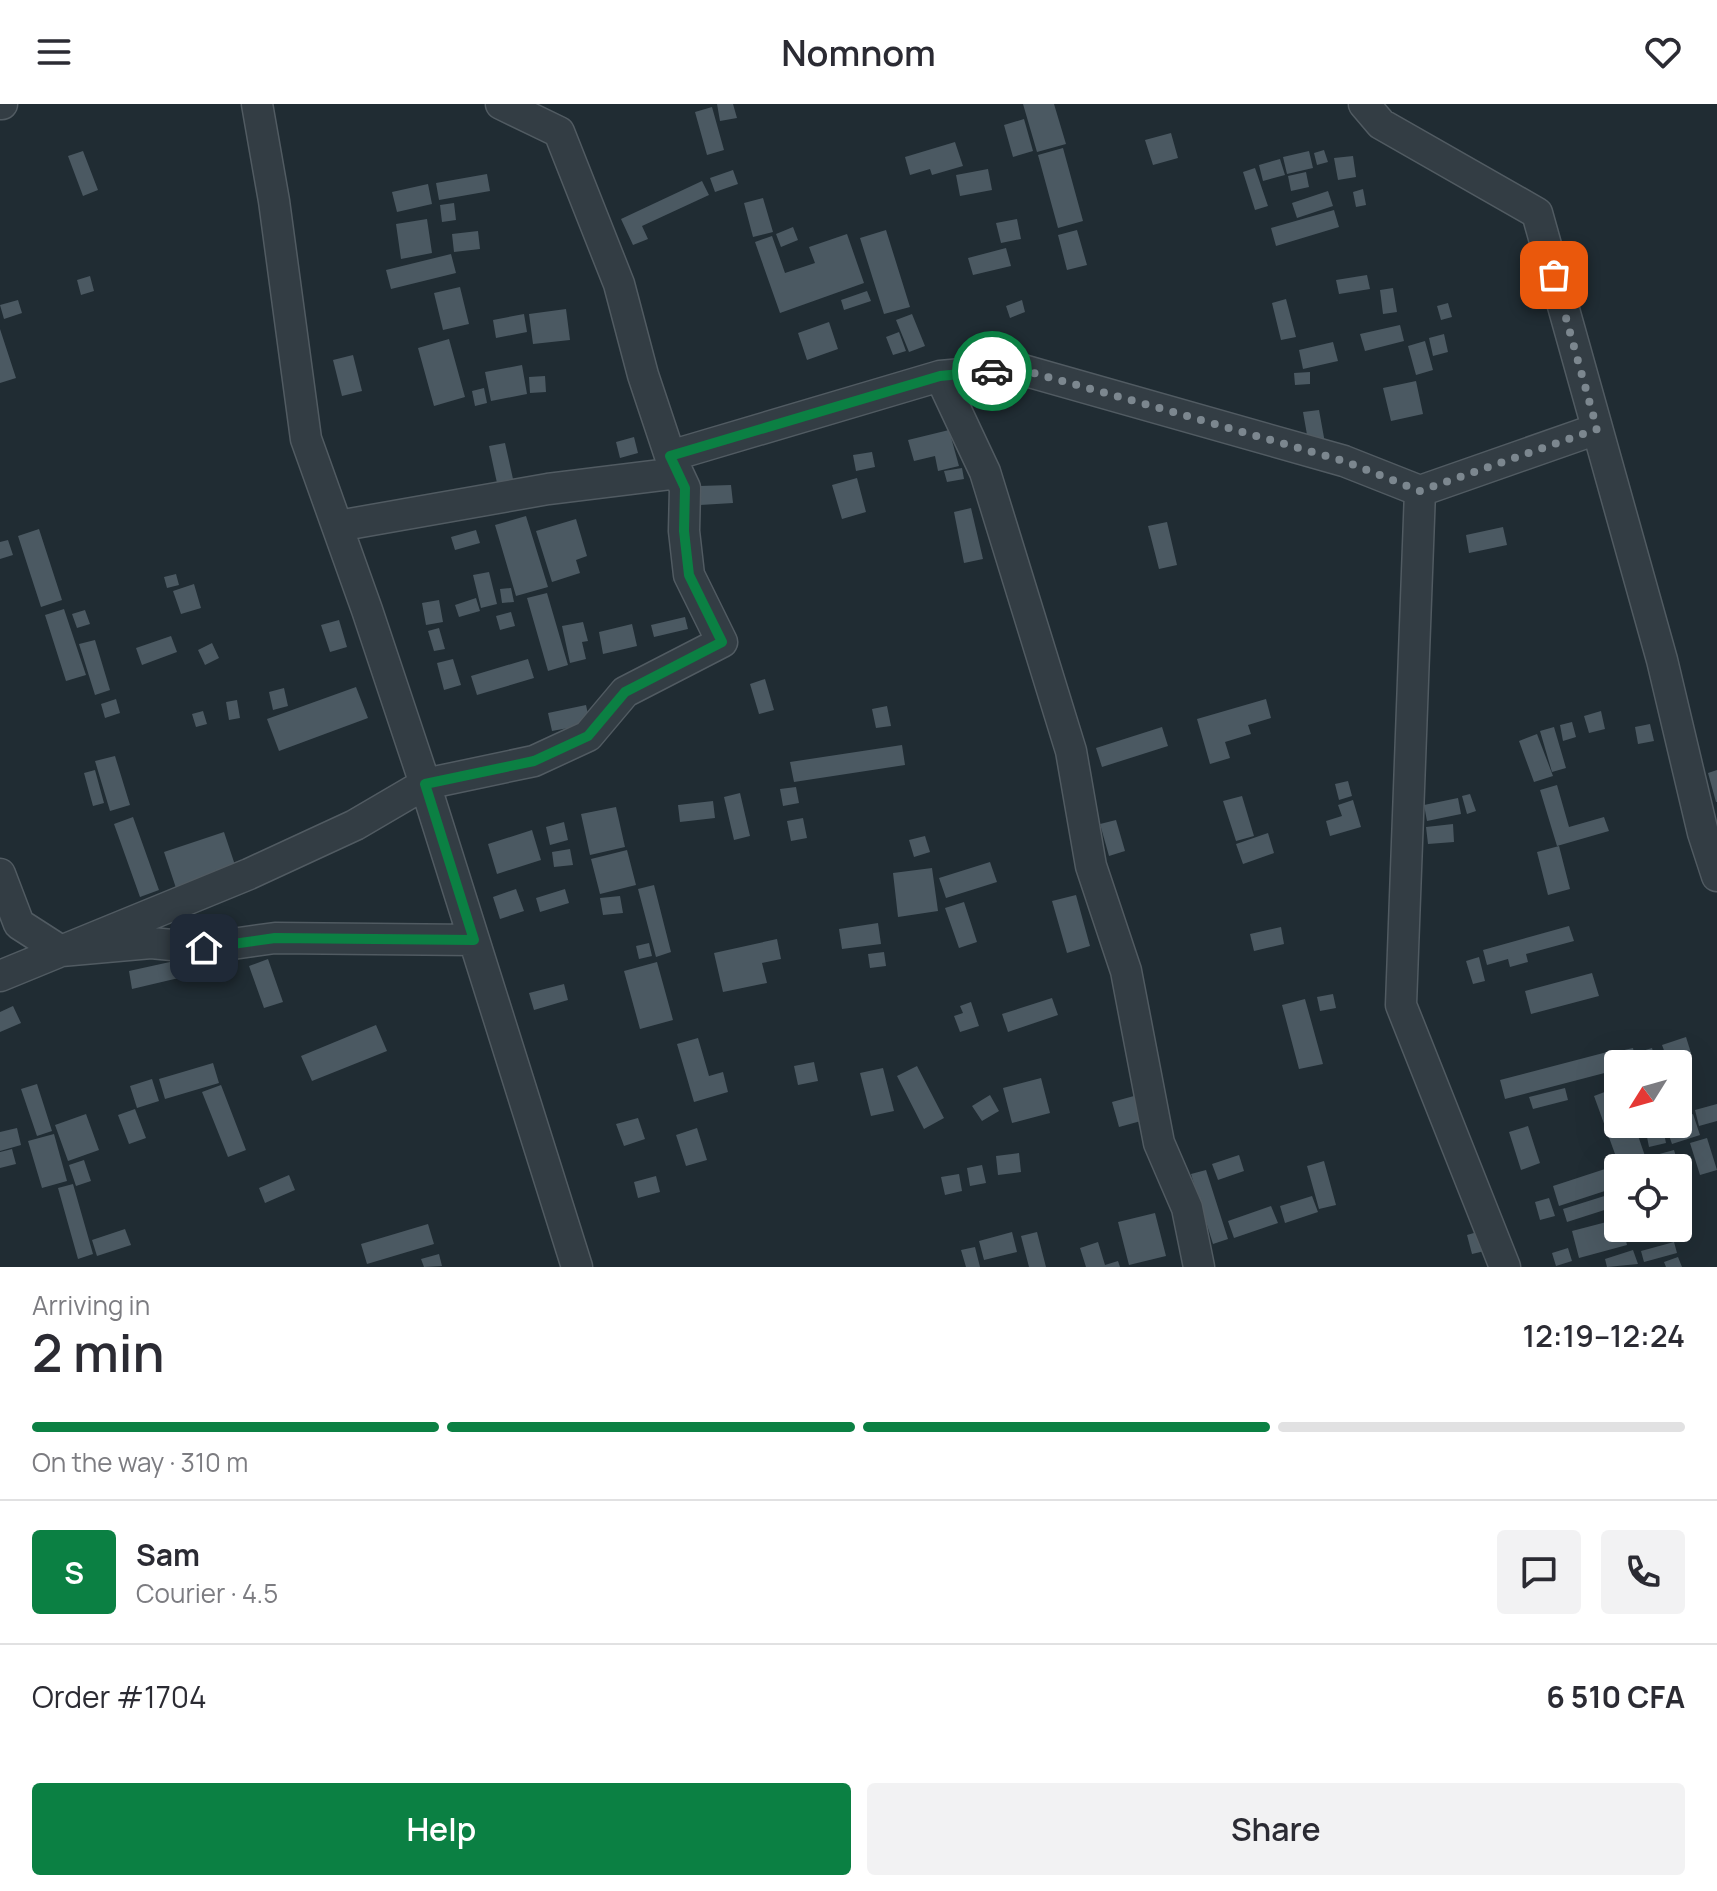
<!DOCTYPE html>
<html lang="en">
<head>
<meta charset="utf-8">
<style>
	body { margin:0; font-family:Manrope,sans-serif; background:#f2f2f3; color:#2b2b33; height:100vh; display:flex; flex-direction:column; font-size:30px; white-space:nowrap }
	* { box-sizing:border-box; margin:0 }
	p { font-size:26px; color:#7c7c81 }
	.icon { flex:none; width:44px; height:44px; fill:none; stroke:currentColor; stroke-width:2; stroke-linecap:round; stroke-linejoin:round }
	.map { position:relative; height:1163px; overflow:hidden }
	.sheet { display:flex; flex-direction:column; background:#fff; flex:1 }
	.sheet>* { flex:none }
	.needle { width:52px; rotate:233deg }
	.buttons { position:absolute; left:1604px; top:946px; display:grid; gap:16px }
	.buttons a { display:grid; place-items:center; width:88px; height:88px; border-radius:8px; background:#fff; box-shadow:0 8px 32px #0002; font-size:40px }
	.pin { position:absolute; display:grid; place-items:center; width:68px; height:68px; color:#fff; margin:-34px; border-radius:16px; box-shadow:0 4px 12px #0006 }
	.courier { position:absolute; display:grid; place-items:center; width:80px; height:80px; margin:-40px; border:6px solid #0b8043; border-radius:50%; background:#fff; color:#222; box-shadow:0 2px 10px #0007 }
	.head em { font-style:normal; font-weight:600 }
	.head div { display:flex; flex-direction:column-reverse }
	.head { display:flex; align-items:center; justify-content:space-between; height:136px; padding:0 32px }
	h1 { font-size:52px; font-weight:600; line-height:60px }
	.bar { display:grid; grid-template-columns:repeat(4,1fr); gap:12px 8px; align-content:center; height:96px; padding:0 32px }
	.bar i { height:10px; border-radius:6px; background:#e1e1e2 }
	.bar .on { background:#0b8043 }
	.bar p { grid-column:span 4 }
	.line { display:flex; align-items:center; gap:20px; padding:0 32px; border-top:2px solid #e1e1e2 }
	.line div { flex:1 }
	.round { display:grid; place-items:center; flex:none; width:84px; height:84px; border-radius:8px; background:#f2f2f3 }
	.action { display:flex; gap:16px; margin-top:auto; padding:16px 32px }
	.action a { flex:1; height:92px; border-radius:8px; background:#0b8043; color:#fff; font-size:32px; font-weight:600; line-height:92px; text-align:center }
	.action a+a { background:#f2f2f3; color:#2b2b33 }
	header { display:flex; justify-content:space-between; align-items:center; height:104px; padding:0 32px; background:#fff; font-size:36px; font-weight:600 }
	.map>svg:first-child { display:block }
</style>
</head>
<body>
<header><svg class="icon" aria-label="menu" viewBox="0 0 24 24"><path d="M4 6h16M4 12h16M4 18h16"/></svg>Nomnom<svg class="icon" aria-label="heart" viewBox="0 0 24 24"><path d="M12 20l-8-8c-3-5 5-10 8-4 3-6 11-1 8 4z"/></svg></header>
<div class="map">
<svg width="1717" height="1163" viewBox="0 0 1717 1163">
	<rect width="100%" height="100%" fill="#202c33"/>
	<path fill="#4b5962" d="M717,0H733L737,14L720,17Z
		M1023,0H1054L1066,40L1037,48Z
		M712,3L724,46L707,51L695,8Z
		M1024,15L1033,47L1013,53L1004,21Z
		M1171,29L1178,54L1153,61L1145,36Z
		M955,38L963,62L932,71L930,65L910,71L905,53Z
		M1063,44L1083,117L1058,124L1038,51Z
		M1324,46L1328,58L1317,61L1314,49Z
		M83,47L98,86L83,92L68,52Z
		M1309,47L1313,64L1287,70L1283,53Z
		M1353,52L1356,73L1338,76L1334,54Z
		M1280,55L1285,71L1263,77L1259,61Z
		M1255,64L1268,102L1255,106L1243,68Z
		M988,65L992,86L960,92L956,71Z
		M733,66L738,80L715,88L710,74Z
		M1306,68L1309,83L1291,87L1288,72Z
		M487,70L490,87L439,96L436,79Z
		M702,77L709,91L642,122L648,135L633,141L621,115Z
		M428,80L432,100L397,108L392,88Z
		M1363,85L1366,101L1356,103L1353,88Z
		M1328,87L1333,102L1297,114L1292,99Z
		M763,94L773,128L753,133L744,99Z
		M454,99L456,116L442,118L440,101Z
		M1334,106L1339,123L1276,142L1271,124Z
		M427,115L432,149L401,155L396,120Z
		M1017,115L1021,135L1001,139L996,119Z
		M793,123L798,136L781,143L776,130Z
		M886,126L910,203L884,210L860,134Z
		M1077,126L1087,161L1067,166L1058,131Z
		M478,127L480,145L454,148L452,130Z
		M847,130L864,179L780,209L755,138L772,132L785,169L815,159L809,143Z
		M1006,144L1011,162L973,171L968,154Z
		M451,150L456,169L391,185L386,166Z
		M1367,171L1370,185L1339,190L1336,176Z
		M90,172L94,187L81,191L77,176Z
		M460,183L469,220L443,226L434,189Z
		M1393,184L1397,208L1383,210L1380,186Z
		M867,187L871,197L844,206L841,196Z
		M1286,195L1296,233L1281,236L1272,199Z
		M18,196L22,209L4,215L0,201Z
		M1022,196L1025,208L1010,214L1006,202Z
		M1448,199L1452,213L1441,216L1437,202Z
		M566,205L570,236L533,240L529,210Z
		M524,210L527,228L496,234L493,216Z
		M912,210L925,242L909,248L896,216Z
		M829,218L838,245L807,256L798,229Z
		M1400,221L1404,237L1365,247L1360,230Z
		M0,225L16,274L0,279Z
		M899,228L906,247L893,251L886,233Z
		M1444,230L1448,248L1433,252L1429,234Z
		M449,235L465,293L434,302L418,244Z
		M1425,237L1433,266L1416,271L1408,242Z
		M1333,238L1338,257L1303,265L1299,246Z
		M353,251L362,287L342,292L333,256Z
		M522,261L527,290L491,297L485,268Z
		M1310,268V280L1295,281L1294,269Z
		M545,272L546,288L530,289L529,273Z
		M1416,277L1423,310L1391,317L1383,284Z
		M484,284L487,299L475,302L472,287Z
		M1319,306L1325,339L1309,342L1303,308Z
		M949,326L959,362L938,367L935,352L914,357L908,336Z
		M634,333L638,349L620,354L616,338Z
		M505,339L513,375L497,379L489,342Z
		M872,348L875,363L856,367L853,351Z
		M962,364L964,375L947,378L944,367Z
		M857,374L866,408L842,415L832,381Z
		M731,381L733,399L700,401L699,382Z
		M971,404L983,455L964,459L954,408Z
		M526,412L548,483L516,492L495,421Z
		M576,415L587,452L576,456L580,469L552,478L536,427Z
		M1167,418L1177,461L1159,465L1148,422Z
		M1503,423L1507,441L1469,449L1466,431Z
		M39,425L62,496L41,503L18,432Z
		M476,426L480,439L455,446L451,433Z
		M8,436L13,451L0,455V438Z
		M489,468L497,500L481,504L473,471Z
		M176,470L179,481L167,484L164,473Z
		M194,480L201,504L181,510L173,487Z
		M511,484L514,498L502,499L500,485Z
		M547,489L568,561L548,567L527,494Z
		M476,494L480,507L459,513L455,501Z
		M439,496L443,518L426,521L422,499Z
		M64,505L86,571L66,577L45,511Z
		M85,506L90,520L77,524L72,510Z
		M511,508L515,522L500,526L496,512Z
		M685,513L688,525L654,533L651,521Z
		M339,516L347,543L330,548L321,521Z
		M583,518L588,537L582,538L586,555L570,559L562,522Z
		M632,520L637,542L603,550L599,528Z
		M439,524L445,545L434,547L428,527Z
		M171,532L177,548L142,561L136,544Z
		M95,536L110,586L95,591L79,540Z
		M212,539L219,554L205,561L198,546Z
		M453,555L461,581L444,586L437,559Z
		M528,555L534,574L477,591L471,572Z
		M765,575L774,606L759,610L750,580Z
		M356,583L368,614L279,647L267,615Z
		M284,584L288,602L273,606L269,588Z
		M116,595L120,609L105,614L101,600Z
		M1266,595L1271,614L1248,621L1251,630L1225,638L1230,654L1210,660L1197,615Z
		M237,596L240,614L229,616L226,598Z
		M586,601L590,620L552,627L548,609Z
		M887,602L891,622L876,624L872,605Z
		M203,607L207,620L196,623L192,610Z
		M1601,607L1605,625L1589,629L1584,612Z
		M1572,618L1576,633L1563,637L1560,621Z
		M1650,620L1654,637L1638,640L1635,623Z
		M1162,623L1168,642L1102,663L1096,644Z
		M1554,623L1566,664L1552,668L1540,627Z
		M1537,630L1553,672L1534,678L1519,637Z
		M902,641L905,661L794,678L790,658Z
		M115,652L130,701L110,707L95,657Z
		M95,666L104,699L93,702L84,669Z
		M1717,666V698H1716L1708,669Z
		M1348,677L1352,692L1339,696L1335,680Z
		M1557,681L1569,723L1604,713L1609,727L1557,742L1540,686Z
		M796,683L799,699L783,702L780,685Z
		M740,689L750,732L734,736L724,693Z
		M1470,690L1476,707L1467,710L1462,692Z
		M1242,692L1254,732L1236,737L1223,697Z
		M1458,694L1461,710L1427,717L1424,701Z
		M1353,696L1361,723L1330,732L1326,717L1342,712L1338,701Z
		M713,697L715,714L680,718L678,701Z
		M616,703L625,743L590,751L581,710Z
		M133,713L159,786L140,793L114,720Z
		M803,714L807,734L791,737L787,717Z
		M1116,716L1125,747L1109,752L1100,720Z
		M564,718L568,736L550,741L546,723Z
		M1453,720L1454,738L1428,740L1426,723Z
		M532,726L541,756L497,770L488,740Z
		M224,728L236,764L176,784L164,748Z
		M1268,729L1274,749L1243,760L1236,740Z
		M925,732L930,748L914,753L909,736Z
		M1559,742L1570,785L1548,791L1537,748Z
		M570,745L573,761L554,763L552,748Z
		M627,746L636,781L600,790L591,755Z
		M990,758L997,778L946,794L939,774Z
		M932,764L938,807L898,813L893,769Z
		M654,781L671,848L656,853L638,785Z
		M516,785L524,807L500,815L493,793Z
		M565,785L569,799L540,808L536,794Z
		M1076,791L1090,842L1067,849L1052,797Z
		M620,792L623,809L603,811L600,794Z
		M964,798L977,838L959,844L945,804Z
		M878,819L881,840L842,845L839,825Z
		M1569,822L1574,837L1526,850L1528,858L1510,863L1508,855L1487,861L1483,846Z
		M1281,823L1284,840L1254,847L1250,830Z
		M777,835L781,855L762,859L767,879L723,888L714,849Z
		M649,839L652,852L639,855L636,842Z
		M884,848L886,862L870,864L868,850Z
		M1479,853L1485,877L1473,880L1466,857Z
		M268,855L283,898L264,904L249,862Z
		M179,856L183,873L132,885L129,867Z
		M657,858L673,916L640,925L624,867Z
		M1592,869L1599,892L1531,910L1525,887Z
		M564,880L568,896L534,906L529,889Z
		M1333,890L1336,904L1320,907L1317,893Z
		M1052,894L1058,911L1008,928L1002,910Z
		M1305,895L1323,960L1299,965L1282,901Z
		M971,898L979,922L960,928L954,912L963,909L960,902Z
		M13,902L21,919L0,928V908Z
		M376,921L387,947L312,977L301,952Z
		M1686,933L1691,949L1668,957L1662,941Z
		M698,934L709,972L723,968L728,988L694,998L677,940Z
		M1633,944L1636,960H1623L1620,947Z
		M1652,944L1656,958L1643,960L1639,948Z
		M1611,947L1616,966L1505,995L1500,976Z
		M814,958L818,977L798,981L794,962Z
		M213,959L219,979L165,995L159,975Z
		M917,962L944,1014L924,1025L897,972Z
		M883,964L894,1007L871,1012L860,969Z
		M1041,974L1050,1009L1012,1019L1003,984Z
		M152,975L159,997L137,1004L130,982Z
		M37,980L52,1027L37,1032L21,985Z
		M221,981L246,1046L228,1053L202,988Z
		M1618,983V1020H1634L1645,1052L1619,1061L1594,992Z
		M1565,984L1568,996L1533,1005L1529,993Z
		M990,991L999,1007L982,1017L972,1002Z
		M1134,992L1141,1017L1119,1023L1112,998Z
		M1717,1000V1017L1699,1022L1695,1006Z
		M135,1005L146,1034L129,1040L118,1011Z
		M86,1010L99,1046L68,1057L55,1021Z
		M1693,1010L1700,1031L1672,1040L1665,1020H1678V1015Z
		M638,1014L645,1035L624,1042L616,1020Z
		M1662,1020L1666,1039L1649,1043L1645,1023Z
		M1528,1022L1540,1059L1521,1066L1509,1028Z
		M17,1024L21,1041L0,1047V1028Z
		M697,1024L707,1056L686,1062L676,1031Z
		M54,1030L67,1077L42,1084L28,1037Z
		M1707,1034L1717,1066L1700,1071L1690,1039Z
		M12,1045L16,1060L0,1064V1048Z
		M1674,1046L1683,1076L1678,1077V1064H1656L1652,1052Z
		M1019,1049L1021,1068L998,1071L996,1052Z
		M1239,1051L1244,1067L1218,1076L1212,1060Z
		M84,1056L91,1077L76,1082L69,1061Z
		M1324,1057L1336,1101L1319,1105L1307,1062Z
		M982,1061L986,1079L970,1082L967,1064Z
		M1605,1065L1611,1085L1559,1102L1553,1082Z
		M1206,1066L1228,1135L1213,1140L1191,1070Z
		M959,1070L962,1087L945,1091L941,1073Z
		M289,1071L295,1086L265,1099L259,1084Z
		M656,1072L660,1088L638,1094L634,1078Z
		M73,1080L93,1150L78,1155L58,1084Z
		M1614,1089L1617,1102L1567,1118L1563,1105Z
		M1312,1092L1318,1108L1285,1119L1280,1102Z
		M1549,1094L1555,1112L1540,1116L1535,1098Z
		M1271,1102L1278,1119L1234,1134L1228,1117Z
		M1155,1109L1166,1152L1129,1161L1118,1118Z
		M1618,1115V1124H1623L1627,1141L1579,1154L1572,1127Z
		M428,1120L434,1140L367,1160L361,1140Z
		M1638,1124H1666L1667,1130L1641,1136Z
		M125,1125L131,1141L97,1152L92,1136Z
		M1484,1126L1489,1146L1472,1150L1467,1131Z
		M1012,1128L1017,1148L984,1156L979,1137Z
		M1037,1128L1046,1163H1029L1021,1132Z
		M1098,1138L1105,1161L1118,1157L1120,1163H1086L1080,1144Z
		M1674,1138L1677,1149L1644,1158L1641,1147Z
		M975,1143L980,1163H966L961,1146Z
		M1568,1144L1572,1157L1556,1162L1552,1149Z
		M1633,1146L1638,1160L1607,1163L1605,1155Z
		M439,1150L442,1162L424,1163L421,1155Z
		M1678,1153L1682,1163H1666L1664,1158Z"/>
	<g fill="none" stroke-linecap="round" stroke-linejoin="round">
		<defs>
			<path id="street" d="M0,0H2
				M257,0L274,97L306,335L367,506L425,680L577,1163
				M501,0L559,28L619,180L643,271L670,352L940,272L1019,265L1344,357L1420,387L1597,325
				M1364,0L1381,20L1537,109L1662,556L1703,729L1717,772
				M940,272L985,368L1071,647L1091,762L1126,867L1159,1039L1187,1104L1199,1163
				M1420,387L1401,901L1505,1163
				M338,422L548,385L678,369
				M0,770L19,820L61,847L151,839L204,844L275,834L474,836
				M0,872L249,770L355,721L425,680L534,657L588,632L625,588L722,538L689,471L684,427L685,384L670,352"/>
		</defs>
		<use href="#street" stroke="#515b62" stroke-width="33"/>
		<use href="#street" stroke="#333d44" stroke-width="30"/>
	</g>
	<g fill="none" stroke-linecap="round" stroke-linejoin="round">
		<path stroke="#7c878f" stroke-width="8" stroke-dasharray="0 14.4" d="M992,267L1019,265L1138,298L1344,357L1420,387L1597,325L1554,171"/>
		<path stroke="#0b8043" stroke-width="10" d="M204,844L275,834L474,836L425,680L534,657L588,632L625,588L722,538L689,471L684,427L685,384L670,352L940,272L992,267"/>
	</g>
</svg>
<div class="buttons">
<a><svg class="needle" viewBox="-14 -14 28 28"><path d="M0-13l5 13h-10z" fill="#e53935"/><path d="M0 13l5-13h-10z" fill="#7c7c81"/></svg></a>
<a><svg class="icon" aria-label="locate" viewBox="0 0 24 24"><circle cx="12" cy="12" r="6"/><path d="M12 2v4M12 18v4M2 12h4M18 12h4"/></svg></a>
</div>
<div class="pin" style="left:1554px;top:171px;background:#ea580c"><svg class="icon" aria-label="bag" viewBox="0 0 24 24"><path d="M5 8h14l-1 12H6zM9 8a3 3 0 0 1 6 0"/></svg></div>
<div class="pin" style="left:204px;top:844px;background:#1f2937"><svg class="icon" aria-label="home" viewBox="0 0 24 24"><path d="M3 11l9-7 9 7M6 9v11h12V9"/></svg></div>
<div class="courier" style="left:992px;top:267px"><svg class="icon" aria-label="car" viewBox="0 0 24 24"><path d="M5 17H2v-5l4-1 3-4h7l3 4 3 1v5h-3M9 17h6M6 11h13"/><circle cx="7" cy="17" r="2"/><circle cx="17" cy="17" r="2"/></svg></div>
</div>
<section class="sheet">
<div class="head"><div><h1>2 min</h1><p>Arriving in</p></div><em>12:19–12:24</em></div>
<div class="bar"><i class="on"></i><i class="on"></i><i class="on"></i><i></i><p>On the way · 310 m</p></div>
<div class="line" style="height:144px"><b class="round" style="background:#0b8043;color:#fff">S</b><div><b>Sam</b><p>Courier · 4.5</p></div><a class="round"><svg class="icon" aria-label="chat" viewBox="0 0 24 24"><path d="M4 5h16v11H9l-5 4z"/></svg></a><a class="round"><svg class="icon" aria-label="phone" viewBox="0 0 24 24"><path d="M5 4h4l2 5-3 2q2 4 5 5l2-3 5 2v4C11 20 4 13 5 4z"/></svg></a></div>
<div class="line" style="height:104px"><div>Order #1704</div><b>6 510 CFA</b></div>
<div class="action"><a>Help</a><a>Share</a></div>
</section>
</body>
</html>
